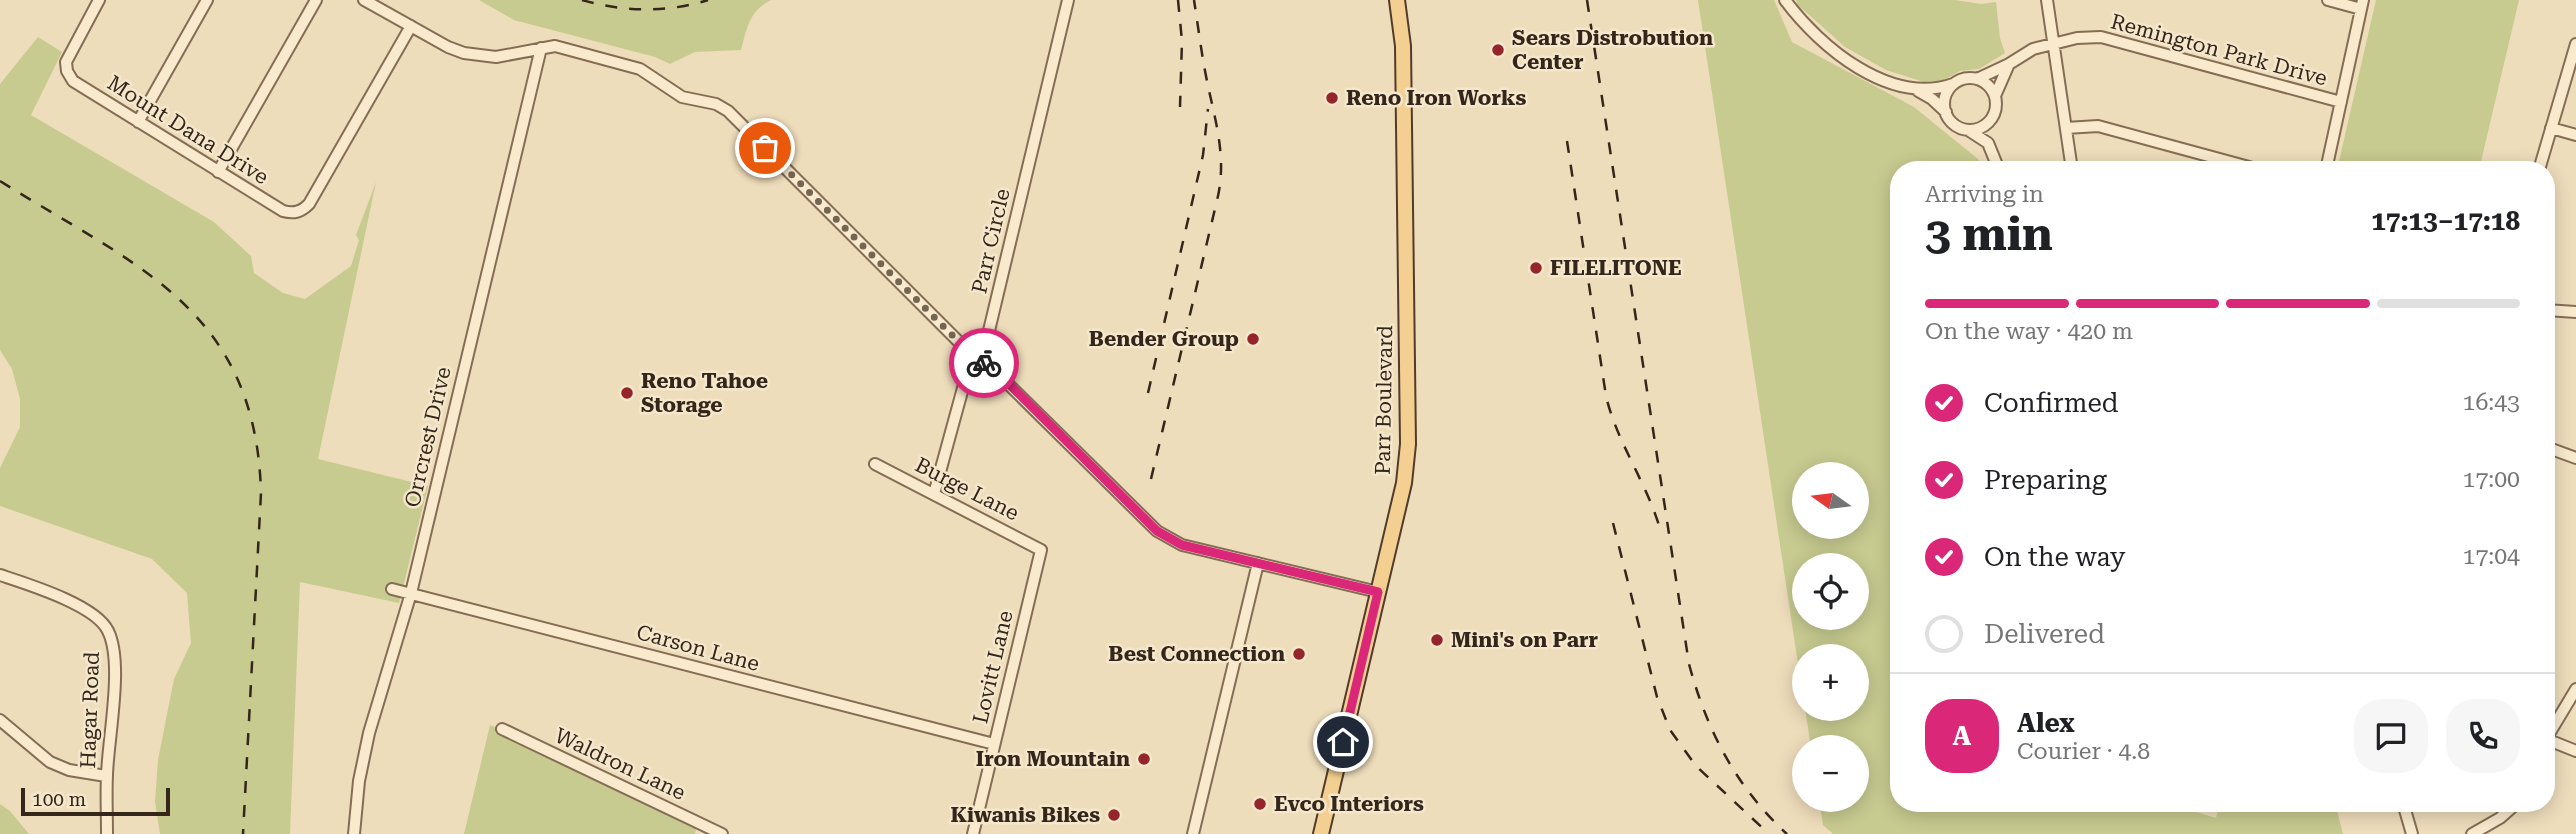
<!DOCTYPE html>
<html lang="en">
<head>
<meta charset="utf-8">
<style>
	body { margin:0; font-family:"Roboto Serif",serif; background:#f6f6f6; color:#202124; height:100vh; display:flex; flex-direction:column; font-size:26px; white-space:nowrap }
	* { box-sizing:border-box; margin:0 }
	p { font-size:23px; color:#757577 }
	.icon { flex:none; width:38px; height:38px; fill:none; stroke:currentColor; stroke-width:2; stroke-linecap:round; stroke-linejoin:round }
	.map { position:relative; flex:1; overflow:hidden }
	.drawer { position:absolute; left:1890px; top:161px; width:665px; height:651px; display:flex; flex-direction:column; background:#fff; border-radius:28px; box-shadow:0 4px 18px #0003 }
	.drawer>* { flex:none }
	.needle { width:46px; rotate:284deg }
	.controls { position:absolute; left:1792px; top:462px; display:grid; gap:14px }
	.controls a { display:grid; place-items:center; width:77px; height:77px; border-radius:50%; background:#fff; box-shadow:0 4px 18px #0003; font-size:35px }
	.scale { position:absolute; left:21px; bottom:18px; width:149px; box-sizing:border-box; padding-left:7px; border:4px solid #34261a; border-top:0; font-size:19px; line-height:24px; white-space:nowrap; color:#34261a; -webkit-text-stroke:5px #f5e7cb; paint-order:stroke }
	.pin { position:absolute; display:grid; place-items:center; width:60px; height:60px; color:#fff; margin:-30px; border:4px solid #fff; border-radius:50%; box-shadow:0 2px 7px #0007 }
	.courier { position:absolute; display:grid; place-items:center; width:70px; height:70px; margin:-35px; border:5px solid #db2777; border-radius:50%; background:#fff; color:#222; box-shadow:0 2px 9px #0007 }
	.overview em { font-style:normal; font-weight:700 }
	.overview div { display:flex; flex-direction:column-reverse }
	.overview { display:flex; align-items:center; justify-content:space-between; height:119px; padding:0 35px }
	h1 { font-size:46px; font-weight:700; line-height:52px }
	.bar { display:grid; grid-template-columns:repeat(4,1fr); gap:10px 7px; align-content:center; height:84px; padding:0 35px }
	.bar i { height:9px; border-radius:5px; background:#e0e0e0 }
	.bar .selected { background:#db2777 }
	.bar p { grid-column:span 4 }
	.line { display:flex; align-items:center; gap:18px; padding:0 35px; border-top:2px solid #e0e0e0 }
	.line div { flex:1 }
	.round { display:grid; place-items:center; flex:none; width:74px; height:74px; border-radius:28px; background:#f6f6f6 }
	ol { padding:0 35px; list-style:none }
	li { display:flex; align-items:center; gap:21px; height:77px }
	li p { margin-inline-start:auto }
	li .icon { padding:7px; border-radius:50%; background:#db2777; color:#fff; stroke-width:4 }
	li:last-child { color:#757577 }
	li i { width:38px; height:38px; border:4px solid #e0e0e0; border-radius:50% }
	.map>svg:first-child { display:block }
</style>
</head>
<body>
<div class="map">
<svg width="2576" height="834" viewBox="0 0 2576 834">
	<rect width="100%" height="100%" fill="#edb"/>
	<path fill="#c7cb90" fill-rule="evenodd" d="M479,0H771C749,11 747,28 741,50L695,52L670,64L655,57L514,20Z
		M1698,0H1774L1792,42L1914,107L1978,159L1981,170H1899V803H2167L2216,818L2220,803H2335L2343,834H1833L1823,825L1819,800H1857V747H1811L1805,709H1857V656H1804V704ZM1857,474V527H1804V474ZM1804,565H1857V618H1804Z
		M1796,0H1955L1981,4L1996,2L2000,38L2005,53L1979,69L1960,71L1939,83H1927L1886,70L1845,47L1798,5Z
		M2376,0H2519L2479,170H2337Z
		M38,37L62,52L31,115L214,222L251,256L254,273L283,293L305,299L351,266L359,240L356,235L376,182L318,459L428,486L399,603L300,582L290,834H160L155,802L158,760L174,679L191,643L187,593L152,559L0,506V468L20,427V399L12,369L0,350V84Z
		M490,725L698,822L695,834H464Z
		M0,804L10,811L29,834H0Z"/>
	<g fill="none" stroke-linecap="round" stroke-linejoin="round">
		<defs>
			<path id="minor" d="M99,0L66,62L67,71L73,81L283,211C294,214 301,212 309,204L411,26
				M364,0L448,47L464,53L496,57L555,46L640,69L682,97L716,104L728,111L975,358L993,369
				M1068,0L987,339L990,359L1001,377L1157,531L1182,545L1378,592
				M1785,0C1820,47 1890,106 1953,84
				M2047,0L2072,170
				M2328,0L2361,9
				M1944 104a26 26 0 1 1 52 0a26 26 0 1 1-52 0Z
				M1977,79L2009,64L2033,49L2077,38L2101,37L2341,102
				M1918,91L1932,99L1946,112
				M1995,96L2009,64
				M138,122L207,0
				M2066,128L2098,126L2260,170
				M2551,128L2576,135
				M1968,130L1988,143L1999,170
				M2326,170L2363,0
				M2539,170L2576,44
				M218,172L316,0
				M2546,310L2576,312
				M2546,447L2576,458
				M875,464L1041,550L973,834
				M934,494L972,355
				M0,575C27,584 96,605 108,631C124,663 108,738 107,775C106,794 107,814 107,834
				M392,589L994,744
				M0,720L50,762L69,770L106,776
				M502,729L722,834
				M2546,739L2576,689
				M2546,739L2576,751
				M2403,803L2412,834
				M354,834L359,781L369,733L411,593L541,48
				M1193,834L1258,563
				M2472,834L2500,818L2517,803"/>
			<path id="major" d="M1321,834L1404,483L1408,444L1403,46L1397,0"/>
		</defs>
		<use href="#minor" stroke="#856d55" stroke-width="14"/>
		<use href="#major" stroke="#523b2a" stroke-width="18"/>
		<use href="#minor" stroke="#f9eace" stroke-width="10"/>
		<use href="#major" stroke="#f3d091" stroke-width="14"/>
		<path stroke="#34261a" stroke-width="2.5" stroke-dasharray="12 12" stroke-linecap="butt" d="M582,0C623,12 667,13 708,0
			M1178,0L1182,41L1180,107
			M1587,0L1689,664C1707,731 1736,787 1787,834
			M1567,141L1606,396C1617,443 1647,483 1660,529
			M0,181C135,266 256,308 261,493L243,834
			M1148,393L1203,155L1208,109
			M1151,479L1218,196C1227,154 1214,117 1206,76C1201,51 1198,25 1194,0
			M1613,523L1657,697L1670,730L1696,766L1769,834"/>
	</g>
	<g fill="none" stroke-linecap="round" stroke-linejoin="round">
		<path stroke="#756652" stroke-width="7" stroke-dasharray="0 12.6" d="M765,148L975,358L984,363"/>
		<path stroke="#db2777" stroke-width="9" d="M984,363L995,370L1157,531L1182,545L1378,592L1343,742"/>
	</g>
	<g fill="#94252a" stroke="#f5e7cb" stroke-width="2.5">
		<circle cx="1498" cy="50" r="7"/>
		<circle cx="1332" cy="98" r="7"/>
		<circle cx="1536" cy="268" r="7"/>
		<circle cx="1253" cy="339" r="7"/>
		<circle cx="627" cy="393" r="7"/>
		<circle cx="1437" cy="640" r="7"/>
		<circle cx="1299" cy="654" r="7"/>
		<circle cx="1144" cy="759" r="7"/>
		<circle cx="1260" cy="804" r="7"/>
		<circle cx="1114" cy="815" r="7"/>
	</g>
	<g text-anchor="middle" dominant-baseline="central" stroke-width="5" stroke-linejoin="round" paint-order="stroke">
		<g font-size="21" font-weight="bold" fill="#34261a" stroke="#f5e7cb" text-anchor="start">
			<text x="1512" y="38">Sears Distrobution<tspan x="1512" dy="24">Center</tspan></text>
			<text x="1346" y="98">Reno Iron Works</text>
			<text x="1550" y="268">FILELITONE</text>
			<text x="1239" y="339" text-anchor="end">Bender Group</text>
			<text x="641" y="381">Reno Tahoe<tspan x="641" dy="24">Storage</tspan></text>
			<text x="1451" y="640">Mini's on Parr</text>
			<text x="1285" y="654" text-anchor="end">Best Connection</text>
			<text x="1130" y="759" text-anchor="end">Iron Mountain</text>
			<text x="1274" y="804">Evco Interiors</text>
			<text x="1100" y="815" text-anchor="end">Kiwanis Bikes</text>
		</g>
		<g font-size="21" fill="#34261a" stroke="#f5e7cb">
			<text transform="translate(2219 50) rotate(15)">Remington Park Drive</text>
			<text transform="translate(188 130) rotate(32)">Mount Dana Drive</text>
			<text transform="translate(991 241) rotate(-77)">Parr Circle</text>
			<text transform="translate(1384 400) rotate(-89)">Parr Boulevard</text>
			<text transform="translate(428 437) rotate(-77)">Orrcrest Drive</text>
			<text transform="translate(967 489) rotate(27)">Burge Lane</text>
			<text transform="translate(698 648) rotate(15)">Carson Lane</text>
			<text transform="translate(993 667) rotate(-77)">Lovitt Lane</text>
			<text transform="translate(90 710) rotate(-88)">Hagar Road</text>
			<text transform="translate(620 764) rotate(25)">Waldron Lane</text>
		</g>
	</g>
</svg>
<div class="controls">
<a><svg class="needle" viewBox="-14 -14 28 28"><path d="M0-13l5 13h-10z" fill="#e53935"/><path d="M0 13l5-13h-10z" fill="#757577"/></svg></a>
<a><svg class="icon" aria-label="locate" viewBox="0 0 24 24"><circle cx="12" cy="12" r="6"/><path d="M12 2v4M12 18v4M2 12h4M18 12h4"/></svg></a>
<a>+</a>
<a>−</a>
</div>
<div class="scale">100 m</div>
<div class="pin" style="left:765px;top:148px;background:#ea580c"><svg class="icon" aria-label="bag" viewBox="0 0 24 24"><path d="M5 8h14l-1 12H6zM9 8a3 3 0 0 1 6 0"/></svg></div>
<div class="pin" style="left:1343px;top:742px;background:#1f2937"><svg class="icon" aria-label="home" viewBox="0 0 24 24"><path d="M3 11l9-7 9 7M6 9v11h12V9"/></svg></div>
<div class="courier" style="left:984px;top:363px"><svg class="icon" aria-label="bike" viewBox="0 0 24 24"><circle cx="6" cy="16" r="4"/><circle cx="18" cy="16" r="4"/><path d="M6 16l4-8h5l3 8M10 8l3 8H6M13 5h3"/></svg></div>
<section class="drawer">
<div class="overview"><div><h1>3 min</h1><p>Arriving in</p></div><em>17:13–17:18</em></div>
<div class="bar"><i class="selected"></i><i class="selected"></i><i class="selected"></i><i></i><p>On the way · 420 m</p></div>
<ol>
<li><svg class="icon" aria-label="check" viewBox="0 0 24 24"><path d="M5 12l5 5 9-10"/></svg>Confirmed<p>16:43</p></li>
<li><svg class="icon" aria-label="check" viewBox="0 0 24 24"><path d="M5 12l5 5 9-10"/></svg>Preparing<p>17:00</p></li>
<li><svg class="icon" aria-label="check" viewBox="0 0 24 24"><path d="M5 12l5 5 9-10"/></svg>On the way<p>17:04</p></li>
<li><i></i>Delivered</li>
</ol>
<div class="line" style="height:126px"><b class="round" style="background:#db2777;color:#fff">A</b><div><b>Alex</b><p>Courier · 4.8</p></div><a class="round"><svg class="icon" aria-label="chat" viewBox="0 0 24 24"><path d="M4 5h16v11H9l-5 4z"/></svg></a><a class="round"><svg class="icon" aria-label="phone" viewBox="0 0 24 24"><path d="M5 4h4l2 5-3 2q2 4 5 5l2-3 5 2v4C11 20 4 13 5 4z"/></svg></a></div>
</section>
</div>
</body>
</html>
